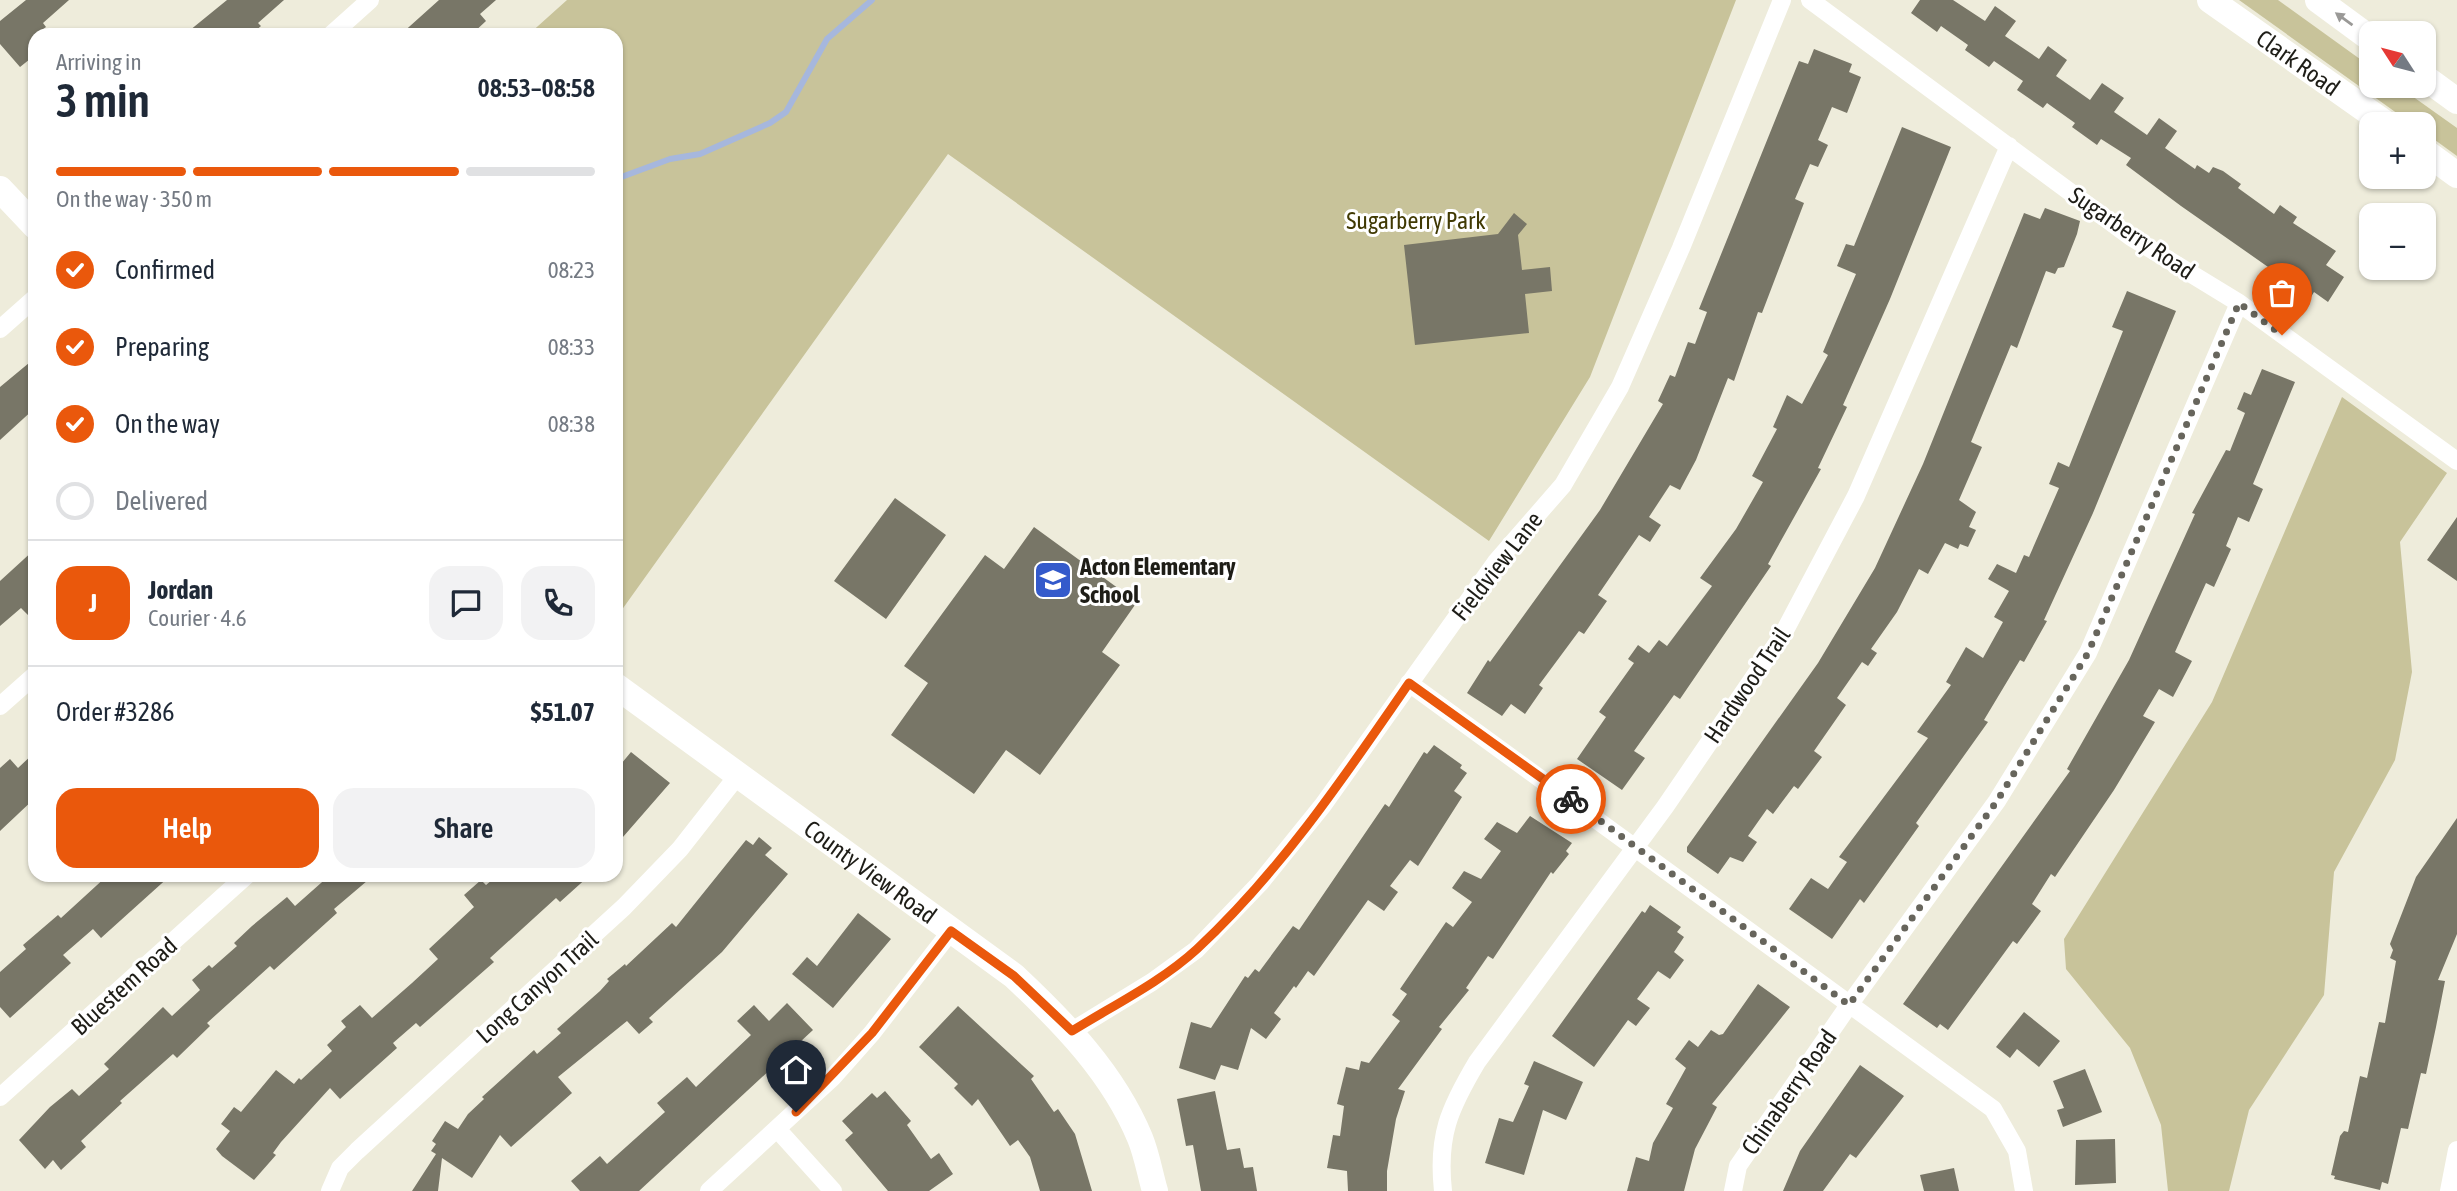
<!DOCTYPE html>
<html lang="en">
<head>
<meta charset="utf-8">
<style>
	body { margin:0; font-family:"Asap Condensed",sans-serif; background:#f2f2f3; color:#1f2937; height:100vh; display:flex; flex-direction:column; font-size:26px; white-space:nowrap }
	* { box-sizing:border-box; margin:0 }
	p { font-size:23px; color:#747a83 }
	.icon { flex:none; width:38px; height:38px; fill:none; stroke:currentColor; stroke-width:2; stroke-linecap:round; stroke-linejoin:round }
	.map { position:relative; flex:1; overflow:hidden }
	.panel { position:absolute; left:28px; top:28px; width:595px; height:854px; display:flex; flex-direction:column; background:#fff; border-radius:21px; box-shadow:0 2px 5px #0004 }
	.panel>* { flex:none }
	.needle { width:46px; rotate:306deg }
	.tools { position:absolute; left:2359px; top:21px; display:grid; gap:14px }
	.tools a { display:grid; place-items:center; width:77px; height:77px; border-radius:14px; background:#fff; box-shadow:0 2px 5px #0004; font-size:35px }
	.pin { position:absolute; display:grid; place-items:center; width:60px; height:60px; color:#fff; margin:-72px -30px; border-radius:50% 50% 50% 0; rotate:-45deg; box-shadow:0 0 7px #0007 }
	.pin .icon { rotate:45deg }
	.courier { position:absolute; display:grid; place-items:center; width:70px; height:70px; margin:-35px; border:5px solid #ea580c; border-radius:50%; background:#fff; color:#222; box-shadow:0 2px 9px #0007 }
	.headline em { font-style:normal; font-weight:600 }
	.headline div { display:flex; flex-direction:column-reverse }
	.headline { display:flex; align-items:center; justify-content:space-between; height:119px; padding:0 28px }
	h1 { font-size:46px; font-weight:600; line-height:52px }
	.bar { display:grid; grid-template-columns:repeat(4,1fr); gap:10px 7px; align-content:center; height:84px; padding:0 28px }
	.bar i { height:9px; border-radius:5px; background:#e0e1e3 }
	.bar .active { background:#ea580c }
	.bar p { grid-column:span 4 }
	.line { display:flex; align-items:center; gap:18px; padding:0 28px; border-top:2px solid #e0e1e3 }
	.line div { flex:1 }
	.round { display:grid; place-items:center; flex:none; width:74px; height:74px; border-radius:21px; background:#f2f2f3 }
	ol { padding:0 28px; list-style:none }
	li { display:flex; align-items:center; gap:21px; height:77px }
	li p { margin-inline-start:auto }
	li .icon { padding:7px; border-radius:50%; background:#ea580c; color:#fff; stroke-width:4 }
	li:last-child { color:#747a83 }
	li i { width:38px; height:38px; border:4px solid #e0e1e3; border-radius:50% }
	.primary-button { display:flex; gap:14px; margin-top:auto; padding:14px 28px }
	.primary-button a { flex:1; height:80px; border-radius:21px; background:#ea580c; color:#fff; font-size:28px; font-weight:600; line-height:80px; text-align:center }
	.primary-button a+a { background:#f2f2f3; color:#1f2937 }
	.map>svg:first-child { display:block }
</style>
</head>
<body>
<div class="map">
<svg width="2457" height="1191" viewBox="0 0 2457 1191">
	<rect width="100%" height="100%" fill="#eeecdb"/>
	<path fill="#c8c39a" d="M567,0H1736L1590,377L1489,541L948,154L616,618V35H528Z
		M2239,0H2278L2371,67V86H2398L2457,128V156L2424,132V124H2412Z
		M2342,397L2447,473L2400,542L2412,672L2395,760L2334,872L2324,995L2249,1110L2229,1191H2168L2161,1125L2130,1048L2066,969L2064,939L2212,702Z"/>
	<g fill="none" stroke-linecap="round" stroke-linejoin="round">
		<path stroke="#a6b7dd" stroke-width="6" d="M616,179L670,159L700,154L770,123L786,112L827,39L872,0"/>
	</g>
	<path fill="#787667" d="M26,0H69L43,23L46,27L35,35V55L20,67L0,44V21Z
		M227,0H284L258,23L261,26L251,35H184Z
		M439,0H496L480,14L486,21L471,35H400Z
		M1920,0H1953L1985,21L1995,6L2016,21L2005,36L2039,59L2048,46L2067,60L2056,76L2090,100L2102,83L2124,98L2114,112L2147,135L2159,118L2177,131L2165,148L2195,169L2197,165L2209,173L2213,167L2223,171L2241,184L2238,188L2274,214L2280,205L2297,217L2293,223L2336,251L2326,265L2344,277L2328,302L2314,292L2311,297L2181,206L2126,165L2131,158L2101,139L2097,145L2072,127L2075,123L2047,103L2043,108L2017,90L2023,81L1994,61L1989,67L1965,50L1968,45L1941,26L1937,32L1911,13Z
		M1814,49L1852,64L1849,72L1861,77L1847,113L1832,107L1818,140L1828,145L1818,167L1810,164L1795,199L1804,203L1762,313L1758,312L1734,381L1728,378L1696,460L1680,490L1670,485L1649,517L1661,525L1650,542L1639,535L1598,595L1607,601L1584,634L1579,631L1539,685L1543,688L1525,714L1511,704L1502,716L1467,693L1488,660L1490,662L1600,510L1663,404L1658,401L1670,375L1675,377L1688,342L1695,344L1707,312L1699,309L1799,61L1808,64Z
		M1902,127L1951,147L1890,299L1843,405L1847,407L1818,468L1821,469L1768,564L1771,566L1680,699L1674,695L1634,751L1645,758L1622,790L1577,759L1606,717L1599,712L1634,663L1628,659L1638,645L1649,653L1659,640L1667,646L1712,586L1700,578L1736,529L1763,482L1752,476L1777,429L1773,427L1787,395L1802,404L1828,355L1823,352L1856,274L1837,266L1846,244L1854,246Z
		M2045,208L2080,221L2077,234L2064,267L2058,268L2055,274L2046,271L2017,348L2011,345L1971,442L1982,447L1959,500L1976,512L1969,527L1976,530L1968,547L1960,544L1958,549L1945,543L1928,574L1919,569L1897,612L1871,649L1877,653L1868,666L1862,662L1837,698L1846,705L1814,751L1822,757L1798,789L1794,786L1773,814L1767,809L1748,836L1757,842L1743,862L1730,857L1718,874L1687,852V847L1818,663L1875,568L1923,464L2024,213L2040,219Z
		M1514,213L1527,224L1518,235L1522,270L1550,267L1552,291L1525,294L1529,333L1415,345L1404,245L1498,234Z
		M2127,291L2176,311L2093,513L2044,620L2047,621L2024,662L2020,660L1984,720L1988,722L1916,823L1919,826L1864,903L1860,899L1832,939L1789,909L1811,878L1828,889L1847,862L1839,857L1928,738L1917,732L1951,685L1946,682L1966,647L1983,658L2003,622L1994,617L2009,591L1988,579L1997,564L2016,573L2024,555L2029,557L2059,488L2049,484L2058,462L2069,467L2123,331L2112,327Z
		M35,358V408L0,440V387Z
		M2262,369L2295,382L2253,484L2263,489L2249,522L2238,517L2226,546L2231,549L2214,587L2206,583L2175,652L2192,661L2173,697L2159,689L2143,716L2155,722L2114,790L2055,877L2051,874L2032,904L2041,911L2017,944L2013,941L1948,1030L1940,1024L1937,1028L1903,1004L2070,771L2067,769L2129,660L2195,514L2192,513L2226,450L2230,451L2245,413L2237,409L2244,392L2251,395Z
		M895,498L946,535L886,619L834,581Z
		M2457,517V581L2427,560Z
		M1034,527L1137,602L1102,652L1120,665L1040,775L1006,750L974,794L891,735L928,683L904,666L985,555L1004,569Z
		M35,549V622L21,608L0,626V581Z
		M1434,745L1462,765L1460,768L1467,773L1454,791L1462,797L1418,866L1410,860L1390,886L1398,892L1384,911L1368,900L1314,976L1308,971L1296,988L1294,986L1274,1013L1281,1019L1266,1039L1251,1028L1238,1070L1221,1065L1215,1080L1179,1068L1191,1022L1211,1028L1245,976L1248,978L1255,969L1259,972L1293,926L1299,930L1385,804L1389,807L1424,752L1427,754Z
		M35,752V798L0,831V768L10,759L18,768Z
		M631,752L670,783L616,845V786L623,779L616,770Z
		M1530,816L1572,843L1566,851L1569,854L1553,874L1551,872L1493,959L1488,956L1466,988L1469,990L1439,1027L1442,1029L1398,1089L1405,1091L1396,1119L1387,1171V1191H1348L1347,1171L1327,1168L1333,1135L1340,1136L1344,1106L1337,1104L1346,1067L1359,1070L1361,1061L1369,1063L1400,1021L1392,1015L1407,994L1400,989L1446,922L1453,927L1472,902L1452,888L1464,871L1481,879L1501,851L1484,839L1497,822L1517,833Z
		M2457,818V934L2438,980L2445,981L2436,1027L2426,1074L2421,1073L2408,1129L2401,1128L2388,1184L2382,1182L2380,1190L2334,1179L2335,1176L2331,1175L2340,1136L2344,1131L2348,1132L2360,1076L2367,1078L2379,1022L2385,1023L2396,961L2390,958L2393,950L2390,944L2416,877Z
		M759,837L772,848L765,855L788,874L722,952L649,1018L653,1022L639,1034L627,1021L558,1077L572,1093L511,1147L500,1135L472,1178L442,1158L438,1191H412L436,1154L431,1151L436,1144L432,1141L445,1121L458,1129L468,1114L484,1099L482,1097L534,1050L537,1054L561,1033L557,1029L600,991L609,981L607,979L625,964L626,966L672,923L676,927L746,840L753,845Z
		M108,875H171L101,938L93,929L63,955L71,963L10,1018L0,1007V972L26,949L23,945L58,915L61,918Z
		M330,875H374L334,909L337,913L274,970L270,966L207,1023L210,1026L177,1058L173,1054L120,1101L122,1103L81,1141L86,1147L61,1170L53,1160L45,1169L19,1140L50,1107L72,1089L79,1096L109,1069L104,1064L163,1007L172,1016L200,990L192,980L209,965L212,968L237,946L234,943L252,926L287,897L295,906Z
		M498,875H590L560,902L556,898L490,958L494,962L420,1027L416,1023L393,1043L397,1048L340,1099L330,1088L281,1142L273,1153L276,1155L254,1180L222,1156L216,1149L230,1131L221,1124L234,1107L241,1112L276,1070L294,1084L299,1078L301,1080L332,1051L327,1045L346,1027L341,1021L360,1005L372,1018L412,983L438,959L429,949L474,907L464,895L481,880L486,885Z
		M1650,905L1681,927L1677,932L1684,937L1674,952L1684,960L1670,979L1658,971L1637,999L1650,1008L1636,1026L1628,1020L1594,1067L1552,1036L1642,911L1645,913Z
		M858,913L891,939L833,1008L792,974L807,957L817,966Z
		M1758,984L1790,1007L1712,1104L1717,1107L1695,1149L1684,1191H1627L1636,1157L1649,1161L1653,1143L1673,1108L1666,1104L1686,1068L1675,1059L1689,1040L1698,1047L1711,1030L1719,1035L1723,1034Z
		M787,1003L813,1030L639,1191H580L571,1181L600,1156L607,1164L665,1112L657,1103L687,1077L696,1087L751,1035L737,1021L754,1005L769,1021Z
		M958,1006L1034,1076L1031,1079L1054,1112L1058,1109L1075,1134L1092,1191H1040L1030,1157L1018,1140L1010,1146L978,1099L972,1106L954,1088L958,1084L919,1047Z
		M2024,1012L2060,1041L2039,1067L2017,1049L2010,1058L1996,1047Z
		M1534,1061L1583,1082L1566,1120L1543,1110L1524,1175L1485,1163L1499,1118L1513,1122L1529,1086L1524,1084Z
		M1860,1065L1904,1096L1856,1158L1850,1154L1823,1191H1783L1800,1151Z
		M2085,1069L2102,1112L2063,1127L2057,1110L2064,1108L2053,1081Z
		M885,1091L911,1121L907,1125L931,1159L939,1153L953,1174L929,1191H888L845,1140L853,1133L842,1121L872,1093L877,1098Z
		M1215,1091L1227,1150L1240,1148L1244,1168L1253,1167L1257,1191H1201L1193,1145L1186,1146L1177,1099Z
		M2115,1139L2116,1183L2075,1185L2076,1140Z
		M1954,1168L1959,1191H1924L1920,1175Z"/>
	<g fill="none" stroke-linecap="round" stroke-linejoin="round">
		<path stroke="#fff" stroke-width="18" d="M1810,0L2131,237L2239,303L2457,461
			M331,35L370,0
			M0,329L35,298
			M1409,683L1993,1109L2017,1151L2024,1191
			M0,706L35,675
			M1072,1031L1152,982L1196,950L1260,883L1323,805L1496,562L1563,485L1620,387L1681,248L1782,0
			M0,1097L247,875
			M778,1130L833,1191
			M330,1191L340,1168L357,1151L624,907L680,849L738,775
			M709,1191L833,1077L872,1033L951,931
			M1443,1191C1437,1136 1449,1109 1477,1062L1665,807L1782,636L1856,496L2009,146
			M1733,1191L1738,1166L1849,1005L1997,801L2088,653L2239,303
			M2449,1191L2457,1150"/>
		<g stroke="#fff" stroke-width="26">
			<path id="s1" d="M2210,0L2386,124"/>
			<path d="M2318,0L2371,39"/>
			<path d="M2424,77L2457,101"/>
			<path d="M2424,151L2457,175"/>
			<path d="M0,189L35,226"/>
			<path id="s2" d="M616,686L1014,976C1064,1023 1113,1073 1140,1138C1147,1155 1150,1174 1155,1191"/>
		</g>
	</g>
	<defs><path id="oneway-solid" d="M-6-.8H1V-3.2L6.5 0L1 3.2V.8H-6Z" transform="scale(1.75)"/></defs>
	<use fill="#9a9997" href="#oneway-solid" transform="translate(2344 19) rotate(-144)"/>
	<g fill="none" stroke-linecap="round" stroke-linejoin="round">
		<path stroke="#67655c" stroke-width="7" stroke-dasharray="0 12.6" d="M1571,799L1849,1005L1997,801L2088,653L2239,303L2282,335"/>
		<path stroke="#ea580c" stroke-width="9" d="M796,1112L872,1033L951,931L1014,976L1072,1031C1114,1005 1161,982 1197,949C1280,872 1345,776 1409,683L1571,799"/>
	</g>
	<defs>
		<symbol id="school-square" viewBox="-11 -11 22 22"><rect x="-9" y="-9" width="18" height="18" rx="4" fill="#345acb" stroke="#fff"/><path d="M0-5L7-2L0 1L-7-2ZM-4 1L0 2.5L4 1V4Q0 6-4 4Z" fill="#fff"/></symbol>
	</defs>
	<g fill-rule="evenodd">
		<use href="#school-square" x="1031" y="558" width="44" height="44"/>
	</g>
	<g text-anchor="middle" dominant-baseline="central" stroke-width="6" stroke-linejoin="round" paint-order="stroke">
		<g font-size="24" fill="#1e1d17" stroke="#fff">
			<text stroke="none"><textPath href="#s1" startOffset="108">Clark Road</textPath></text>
			<text transform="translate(2132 233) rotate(34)">Sugarberry Road</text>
			<text transform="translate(1497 566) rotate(-52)">Fieldview Lane</text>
			<text transform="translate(1747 685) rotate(-56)">Hardwood Trail</text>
			<text stroke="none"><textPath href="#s2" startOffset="315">County View Road</textPath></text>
			<text transform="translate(124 986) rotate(-42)">Bluestem Road</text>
			<text transform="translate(537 987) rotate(-42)">Long Canyon Trail</text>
			<text transform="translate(1789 1092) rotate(-55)">Chinaberry Road</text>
		</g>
		<g font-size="24" fill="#403903" stroke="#fff">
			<text x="1416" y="220">Sugarberry Park</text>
		</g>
		<g font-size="24" font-weight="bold" fill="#1e1d17" stroke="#fff" text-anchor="start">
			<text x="1080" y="566">Acton Elementary<tspan x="1080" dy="28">School</tspan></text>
		</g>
	</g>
</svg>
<div class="tools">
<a><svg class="needle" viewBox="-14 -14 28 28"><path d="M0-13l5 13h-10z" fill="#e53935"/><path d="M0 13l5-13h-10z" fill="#747a83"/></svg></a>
<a>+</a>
<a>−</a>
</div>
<div class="pin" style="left:2282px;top:335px;background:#ea580c"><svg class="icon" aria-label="bag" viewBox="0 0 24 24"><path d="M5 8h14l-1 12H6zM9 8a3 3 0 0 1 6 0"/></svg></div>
<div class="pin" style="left:796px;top:1112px;background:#1f2937"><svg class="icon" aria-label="home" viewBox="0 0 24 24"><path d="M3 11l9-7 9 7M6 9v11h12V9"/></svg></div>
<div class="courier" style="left:1571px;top:799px"><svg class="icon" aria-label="bike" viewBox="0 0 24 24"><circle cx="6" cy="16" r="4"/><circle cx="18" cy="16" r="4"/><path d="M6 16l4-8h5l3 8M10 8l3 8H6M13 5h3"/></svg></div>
<section class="panel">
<div class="headline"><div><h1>3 min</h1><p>Arriving in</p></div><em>08:53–08:58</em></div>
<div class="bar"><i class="active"></i><i class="active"></i><i class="active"></i><i></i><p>On the way · 350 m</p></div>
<ol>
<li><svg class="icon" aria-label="check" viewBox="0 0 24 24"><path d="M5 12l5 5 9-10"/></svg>Confirmed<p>08:23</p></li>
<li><svg class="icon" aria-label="check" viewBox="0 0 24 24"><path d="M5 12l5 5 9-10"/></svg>Preparing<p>08:33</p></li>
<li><svg class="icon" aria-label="check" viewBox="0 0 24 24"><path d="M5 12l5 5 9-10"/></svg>On the way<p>08:38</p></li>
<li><i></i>Delivered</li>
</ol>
<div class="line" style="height:126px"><b class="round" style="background:#ea580c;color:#fff">J</b><div><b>Jordan</b><p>Courier · 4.6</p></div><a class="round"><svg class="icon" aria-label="chat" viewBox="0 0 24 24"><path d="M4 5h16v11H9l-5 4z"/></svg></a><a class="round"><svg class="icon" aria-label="phone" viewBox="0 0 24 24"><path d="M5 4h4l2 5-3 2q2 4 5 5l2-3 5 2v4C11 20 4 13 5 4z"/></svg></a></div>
<div class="line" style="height:91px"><div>Order #3286</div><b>$51.07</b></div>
<div class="primary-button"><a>Help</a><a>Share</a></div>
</section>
</div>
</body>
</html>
